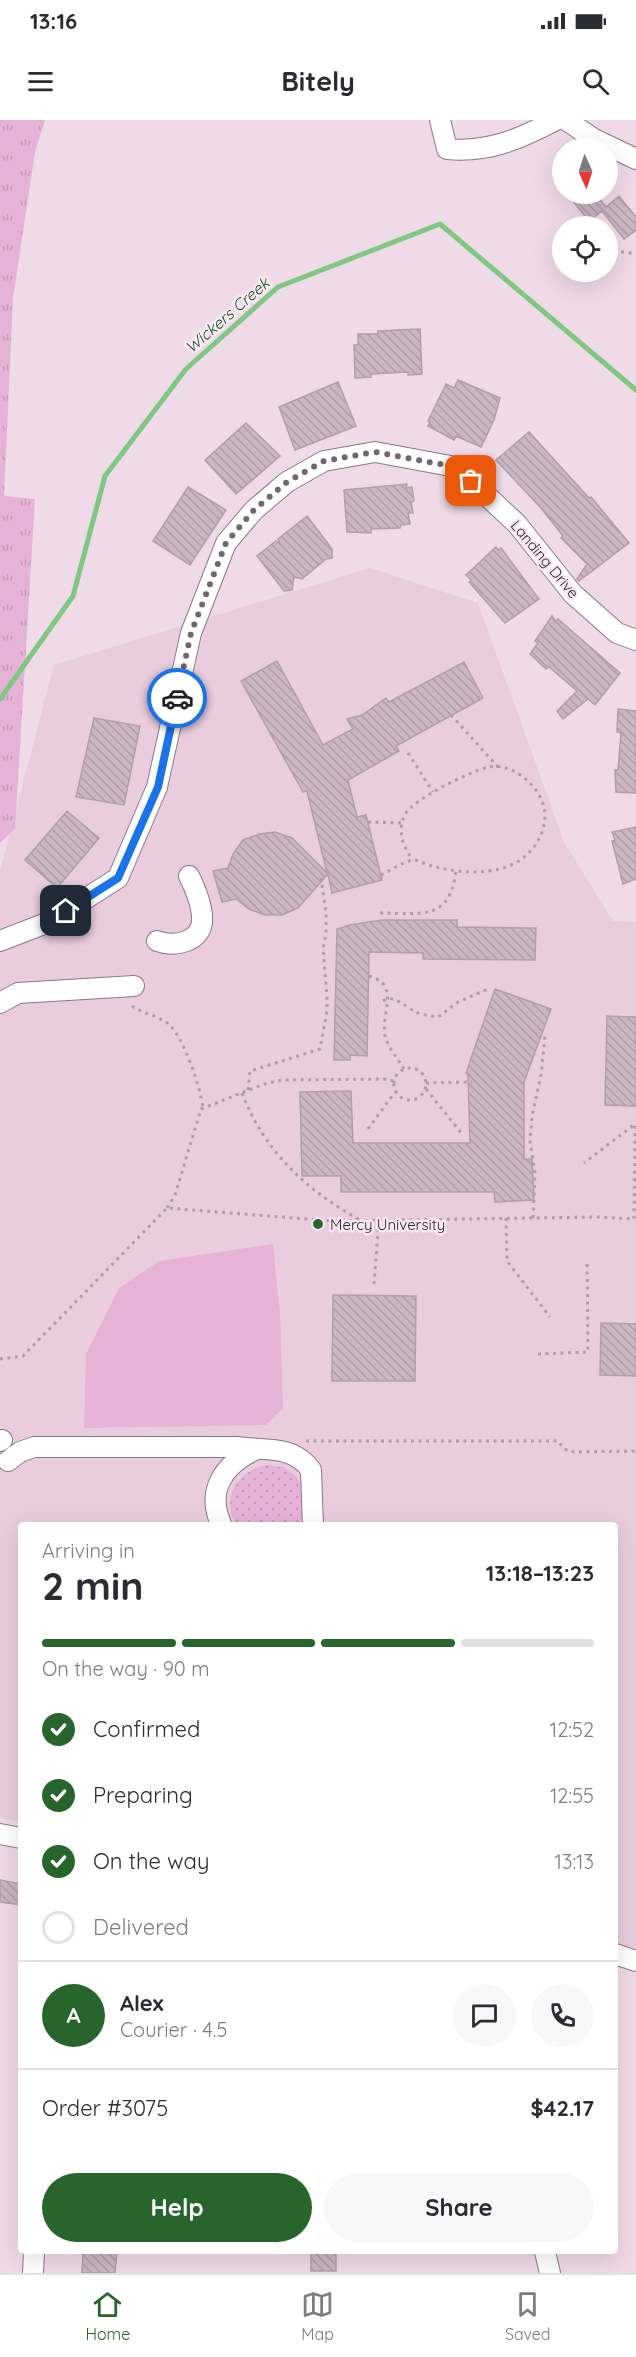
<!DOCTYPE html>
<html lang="en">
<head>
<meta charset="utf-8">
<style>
	body { margin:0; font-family:Quicksand,sans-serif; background:#f7f7f7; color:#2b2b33; height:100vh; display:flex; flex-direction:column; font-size:22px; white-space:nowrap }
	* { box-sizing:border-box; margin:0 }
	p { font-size:20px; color:#7c7c81 }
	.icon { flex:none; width:33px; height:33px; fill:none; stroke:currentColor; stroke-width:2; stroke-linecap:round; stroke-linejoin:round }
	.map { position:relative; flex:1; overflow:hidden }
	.details { position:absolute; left:18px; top:1402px; width:600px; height:732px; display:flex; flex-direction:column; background:#fff; border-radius:6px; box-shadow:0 6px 24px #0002 }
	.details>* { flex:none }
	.needle { width:39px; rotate:177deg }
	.fabs { position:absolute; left:552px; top:18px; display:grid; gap:12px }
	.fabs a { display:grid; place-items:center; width:66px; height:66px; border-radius:50%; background:#fff; box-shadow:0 6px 24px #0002; font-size:30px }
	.pin { position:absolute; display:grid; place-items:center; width:51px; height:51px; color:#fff; margin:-26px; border-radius:12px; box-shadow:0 3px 9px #0006 }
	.courier { position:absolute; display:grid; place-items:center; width:60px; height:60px; margin:-30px; border:4px solid #1a73e8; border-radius:50%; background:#fff; color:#222; box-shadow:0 2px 8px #0007 }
	.head em { font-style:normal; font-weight:700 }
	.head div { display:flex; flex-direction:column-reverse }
	.head { display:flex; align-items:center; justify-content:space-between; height:102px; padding:0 24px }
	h1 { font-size:39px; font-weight:700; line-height:45px }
	.bar { display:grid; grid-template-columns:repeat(4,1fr); gap:9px 6px; align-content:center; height:72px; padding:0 24px }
	.bar i { height:8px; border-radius:4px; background:#e1e1e2 }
	.bar .on { background:#27652d }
	.bar p { grid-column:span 4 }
	.line { display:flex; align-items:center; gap:15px; padding:0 24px; border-top:2px solid #e1e1e2 }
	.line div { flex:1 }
	.round { display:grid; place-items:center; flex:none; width:63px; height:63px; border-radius:32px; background:#f7f7f7 }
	ol { padding:0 24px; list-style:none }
	li { display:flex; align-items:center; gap:18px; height:66px }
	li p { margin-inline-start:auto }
	li .icon { padding:6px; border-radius:50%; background:#27652d; color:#fff; stroke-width:4 }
	li:last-child { color:#7c7c81 }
	li i { width:33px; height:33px; border:3px solid #e1e1e2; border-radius:50% }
	.cta { display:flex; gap:12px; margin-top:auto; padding:12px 24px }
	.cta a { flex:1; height:69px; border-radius:36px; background:#27652d; color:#fff; font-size:24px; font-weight:700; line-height:69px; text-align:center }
	.cta a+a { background:#f7f7f7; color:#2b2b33 }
	.status { display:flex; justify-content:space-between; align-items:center; height:42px; padding:0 30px; background:#fff; direction:ltr }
	.status svg { height:16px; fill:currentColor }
	header { display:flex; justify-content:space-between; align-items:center; height:78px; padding:0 24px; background:#fff; font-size:27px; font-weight:700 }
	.tabs { display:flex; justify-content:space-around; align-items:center; height:84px; border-top:2px solid #e1e1e2; background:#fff; font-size:16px; color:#7c7c81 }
	.tabs a { display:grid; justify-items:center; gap:3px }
	.tabs .on { color:#27652d }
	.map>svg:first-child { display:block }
</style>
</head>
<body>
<div class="status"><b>13:16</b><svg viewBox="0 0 49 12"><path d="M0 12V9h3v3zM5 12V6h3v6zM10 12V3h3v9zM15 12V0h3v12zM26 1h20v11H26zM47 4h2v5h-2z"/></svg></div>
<header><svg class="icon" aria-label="menu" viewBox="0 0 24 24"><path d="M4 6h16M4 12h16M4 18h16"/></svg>Bitely<svg class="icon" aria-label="search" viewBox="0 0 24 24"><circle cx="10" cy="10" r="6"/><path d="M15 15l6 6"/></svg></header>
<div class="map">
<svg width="636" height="2153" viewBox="0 0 636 2153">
	<defs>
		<pattern id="grass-dots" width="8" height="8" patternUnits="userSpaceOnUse" patternTransform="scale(1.5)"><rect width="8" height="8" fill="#e6b3d6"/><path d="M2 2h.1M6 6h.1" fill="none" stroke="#c69ab8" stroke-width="1.8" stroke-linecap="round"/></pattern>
		<pattern id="park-tufts" width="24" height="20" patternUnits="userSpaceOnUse" patternTransform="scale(1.5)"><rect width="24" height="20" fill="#e6b3d6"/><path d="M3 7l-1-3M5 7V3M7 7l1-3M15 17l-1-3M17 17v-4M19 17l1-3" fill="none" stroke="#c69ab8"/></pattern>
		<pattern id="building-back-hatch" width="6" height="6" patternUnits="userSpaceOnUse" patternTransform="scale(1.5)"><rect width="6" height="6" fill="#cbb7c4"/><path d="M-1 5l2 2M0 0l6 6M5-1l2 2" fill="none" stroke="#af9da9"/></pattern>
	</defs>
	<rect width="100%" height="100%" fill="#efdae8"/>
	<path fill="#e9cddf" d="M370,448L478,483L564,722L613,801L636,802V1834L615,1826V1406H21V1702L0,1698V751L54,545Z"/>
	<path fill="url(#grass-dots)" d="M265,1345L283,1347L297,1357L306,1372L308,1387L301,1405L237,1406C220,1377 236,1353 265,1345Z"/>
	<path fill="url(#park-tufts)" d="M0,0H45L35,32L13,178L4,376L35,379L15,709L0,723Z"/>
	<path fill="#e6b3d6" d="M273,1124L280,1193L283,1288L266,1305L84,1308L86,1234L119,1168L159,1141Z"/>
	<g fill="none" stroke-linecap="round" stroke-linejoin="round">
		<path stroke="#7fc783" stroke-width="5" d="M0,579L73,476L105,356L186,249L278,167L440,104L636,270"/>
	</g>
	<path fill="url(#building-back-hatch)" stroke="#b29eab" stroke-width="1.5" d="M567,74H595L606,87L619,76L636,97V110L624,119L602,91L589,101Z
		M420,209L422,254L408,255V252L371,254V257L355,258L354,225H358V214H378V211Z
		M458,260L500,278L494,300L481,327L456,316L454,320L428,306L430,302L428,301L446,264L454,268Z
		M338,262L356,306L295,330L279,287Z
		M246,303L280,336L236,374L205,340Z
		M529,312L589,378L591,377L629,423L579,461L577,459L587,444L561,418L563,416L541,388L496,340Z
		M407,364L406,368L412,367L414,381L411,382L413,393H408L410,404L401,405L400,408L371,409V413L347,412L344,370Z
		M188,367L226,390L190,445L153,421Z
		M307,396L332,429V438L326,439L302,459L294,457L292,470L284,471L257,436L276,421L280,424L278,419Z
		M496,427L498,430L501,428L539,479L505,503L469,462L471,460L466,455Z
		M552,496L555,501L558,499L620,553L595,585L588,579L563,599L557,591L577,571L549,547L546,549L530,534L538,523L535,521Z
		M277,541L323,625L353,609L347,599L362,595L386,578L389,582L464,542L483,578L396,626L399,631L348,660L357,697L366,695L382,760L332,773L328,754L298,788L282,795H265L249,789L236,779L222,782L213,751L228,748L233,734L243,720L260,714L275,712L292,718L327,753L307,671L303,672L241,561Z
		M618,589L636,591V673L616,672L615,650H618L621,613L617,612Z
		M94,598L140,606L124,685L76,677Z
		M67,691L99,718L57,768L25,740Z
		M636,707V759L623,764L612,721L615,720L612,712Z
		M382,800H457V807L536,808L535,840L423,839V833L369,832L367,936L350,935V940H334L337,809L350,805Z
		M495,869L551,889L524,962V1039H532L534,1080L495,1082L494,1072H341V1056H302L300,972L351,971L353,1023H470L468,955L466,953Z
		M607,896L636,897V986L605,985Z
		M333,1175L416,1176L415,1261H332Z
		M601,1203L636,1204V1256L600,1255Z
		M0,1760L21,1764V1785L0,1782Z
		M83,2132H117L115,2153H82Z
		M311,2132H336V2151H311Z"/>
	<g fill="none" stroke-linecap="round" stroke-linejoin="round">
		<defs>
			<path id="minor" d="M440,0L447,29C488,33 520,19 556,0
				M566,0L594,19L636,39
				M0,821L49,802L118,758L157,667L191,513L226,423L254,390L287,362L324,341L375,332L456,347L517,404L573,474L617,513L636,520
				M157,821C173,827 200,823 202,802C203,787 195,768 189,756
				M0,883L18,873L134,866
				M0,1321L2,1320
				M8,1341L20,1332L34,1327H236C263,1331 293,1324 311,1350L313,1406
				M222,1406C205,1371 224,1344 255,1330
				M0,1714L21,1718
				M615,1834L636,1841
				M545,2132L550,2153
				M33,2153L34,2132"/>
		</defs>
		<use href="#minor" stroke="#8b7784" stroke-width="22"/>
		<path stroke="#ad9da8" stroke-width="3" stroke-dasharray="3 4.5" stroke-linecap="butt" d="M608,125L617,131L636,134
			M451,595L498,647
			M408,633L433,672
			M368,702L401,703
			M381,755C390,751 405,740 415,740C420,741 427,745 432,746C458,753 493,756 517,742C534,732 544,715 545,697C546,671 515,642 489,647C470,651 416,678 406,693C396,708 403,728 413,740
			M380,793C422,793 450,802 456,750
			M369,856C403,865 378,897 386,919C390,930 398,939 404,949
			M383,881C395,874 404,886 414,891C421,895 430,896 438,897L458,882L490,868
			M132,886C142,893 155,895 166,902C183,913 200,967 203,987
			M394 964a16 16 0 1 1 32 0a16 16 0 1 1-32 0Z
			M426,963L472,962
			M426,969L462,1014
			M248,970L250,951L320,929L327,891V877L323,828L326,814V793L321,758
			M242,973C264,1031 306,1070 360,1100
			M368,1009L395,972
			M167,1088L175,1075L201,989L264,964L282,960L384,959L394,961
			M506,1098L507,1141L550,1197
			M533,1098L535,1053L530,1021L532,996L541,955L545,916
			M374,1164L379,1100
			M538,1234L588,1232L587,1141
			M0,1239L23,1236L167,1088L332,1101L599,1097L634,1099L635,1004L584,1043
			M306,1321H558L564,1329L574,1332L636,1331"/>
		<use href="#minor" stroke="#fff" stroke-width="20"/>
	</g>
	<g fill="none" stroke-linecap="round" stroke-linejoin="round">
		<path stroke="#72656d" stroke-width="6" stroke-dasharray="0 10.8" d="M177,578L191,513L226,423L254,390L287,362L324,341L375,332L456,347L471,361"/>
		<path stroke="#1a73e8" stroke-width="8" d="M66,791L118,758L158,667L177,578"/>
	</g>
	<circle fill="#27652d" stroke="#fce7f5" stroke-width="2" cx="318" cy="1104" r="6"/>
	<g text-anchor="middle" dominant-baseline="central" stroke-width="5" stroke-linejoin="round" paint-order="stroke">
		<g font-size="15" fill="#2e262b" stroke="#fce7f5">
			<text transform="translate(545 439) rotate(50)">Landing Drive</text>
		</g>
		<g font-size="15" fill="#2e262b" stroke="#fce7f5" text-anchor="start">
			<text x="330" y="1104">Mercy University</text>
		</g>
		<g font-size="16" font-style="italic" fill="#0d5b1b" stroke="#fce7f5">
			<text transform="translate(227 195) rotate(-41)">Wickers Creek</text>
		</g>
	</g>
</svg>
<div class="fabs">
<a><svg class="needle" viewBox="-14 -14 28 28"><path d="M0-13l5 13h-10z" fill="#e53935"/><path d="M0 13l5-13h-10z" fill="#7c7c81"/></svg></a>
<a><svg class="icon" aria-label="locate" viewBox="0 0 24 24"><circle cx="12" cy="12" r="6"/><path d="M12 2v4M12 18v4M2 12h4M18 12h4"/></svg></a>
</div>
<div class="pin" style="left:471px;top:361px;background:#ea580c"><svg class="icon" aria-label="bag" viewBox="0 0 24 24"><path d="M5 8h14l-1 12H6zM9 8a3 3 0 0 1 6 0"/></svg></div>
<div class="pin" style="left:66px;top:791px;background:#1f2937"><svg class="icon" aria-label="home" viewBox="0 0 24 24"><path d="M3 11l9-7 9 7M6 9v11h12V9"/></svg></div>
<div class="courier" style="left:177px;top:578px"><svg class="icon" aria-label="car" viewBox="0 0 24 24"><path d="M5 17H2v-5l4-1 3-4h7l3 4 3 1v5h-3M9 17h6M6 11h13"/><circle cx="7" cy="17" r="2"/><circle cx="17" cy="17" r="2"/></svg></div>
<section class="details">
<div class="head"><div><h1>2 min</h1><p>Arriving in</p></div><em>13:18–13:23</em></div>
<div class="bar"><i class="on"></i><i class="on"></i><i class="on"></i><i></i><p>On the way · 90 m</p></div>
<ol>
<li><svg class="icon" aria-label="check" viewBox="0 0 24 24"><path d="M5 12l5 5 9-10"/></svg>Confirmed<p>12:52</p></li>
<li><svg class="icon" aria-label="check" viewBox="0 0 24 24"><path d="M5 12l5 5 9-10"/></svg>Preparing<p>12:55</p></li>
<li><svg class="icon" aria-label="check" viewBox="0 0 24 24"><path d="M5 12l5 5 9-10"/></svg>On the way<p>13:13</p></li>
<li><i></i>Delivered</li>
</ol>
<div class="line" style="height:108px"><b class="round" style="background:#27652d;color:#fff">A</b><div><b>Alex</b><p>Courier · 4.5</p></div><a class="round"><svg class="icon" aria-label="chat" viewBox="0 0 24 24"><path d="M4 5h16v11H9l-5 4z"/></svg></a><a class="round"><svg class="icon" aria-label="phone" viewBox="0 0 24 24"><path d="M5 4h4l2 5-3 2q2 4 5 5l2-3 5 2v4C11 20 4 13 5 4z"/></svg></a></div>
<div class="line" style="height:78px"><div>Order #3075</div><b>$42.17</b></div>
<div class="cta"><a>Help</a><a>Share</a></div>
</section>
</div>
<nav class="tabs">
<a class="on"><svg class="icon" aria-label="home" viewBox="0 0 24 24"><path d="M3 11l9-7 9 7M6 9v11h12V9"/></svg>Home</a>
<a><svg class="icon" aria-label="map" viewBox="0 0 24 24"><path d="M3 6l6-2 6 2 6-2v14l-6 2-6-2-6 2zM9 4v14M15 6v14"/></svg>Map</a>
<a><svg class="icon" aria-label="saved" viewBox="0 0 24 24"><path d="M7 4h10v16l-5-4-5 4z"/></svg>Saved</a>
</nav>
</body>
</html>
